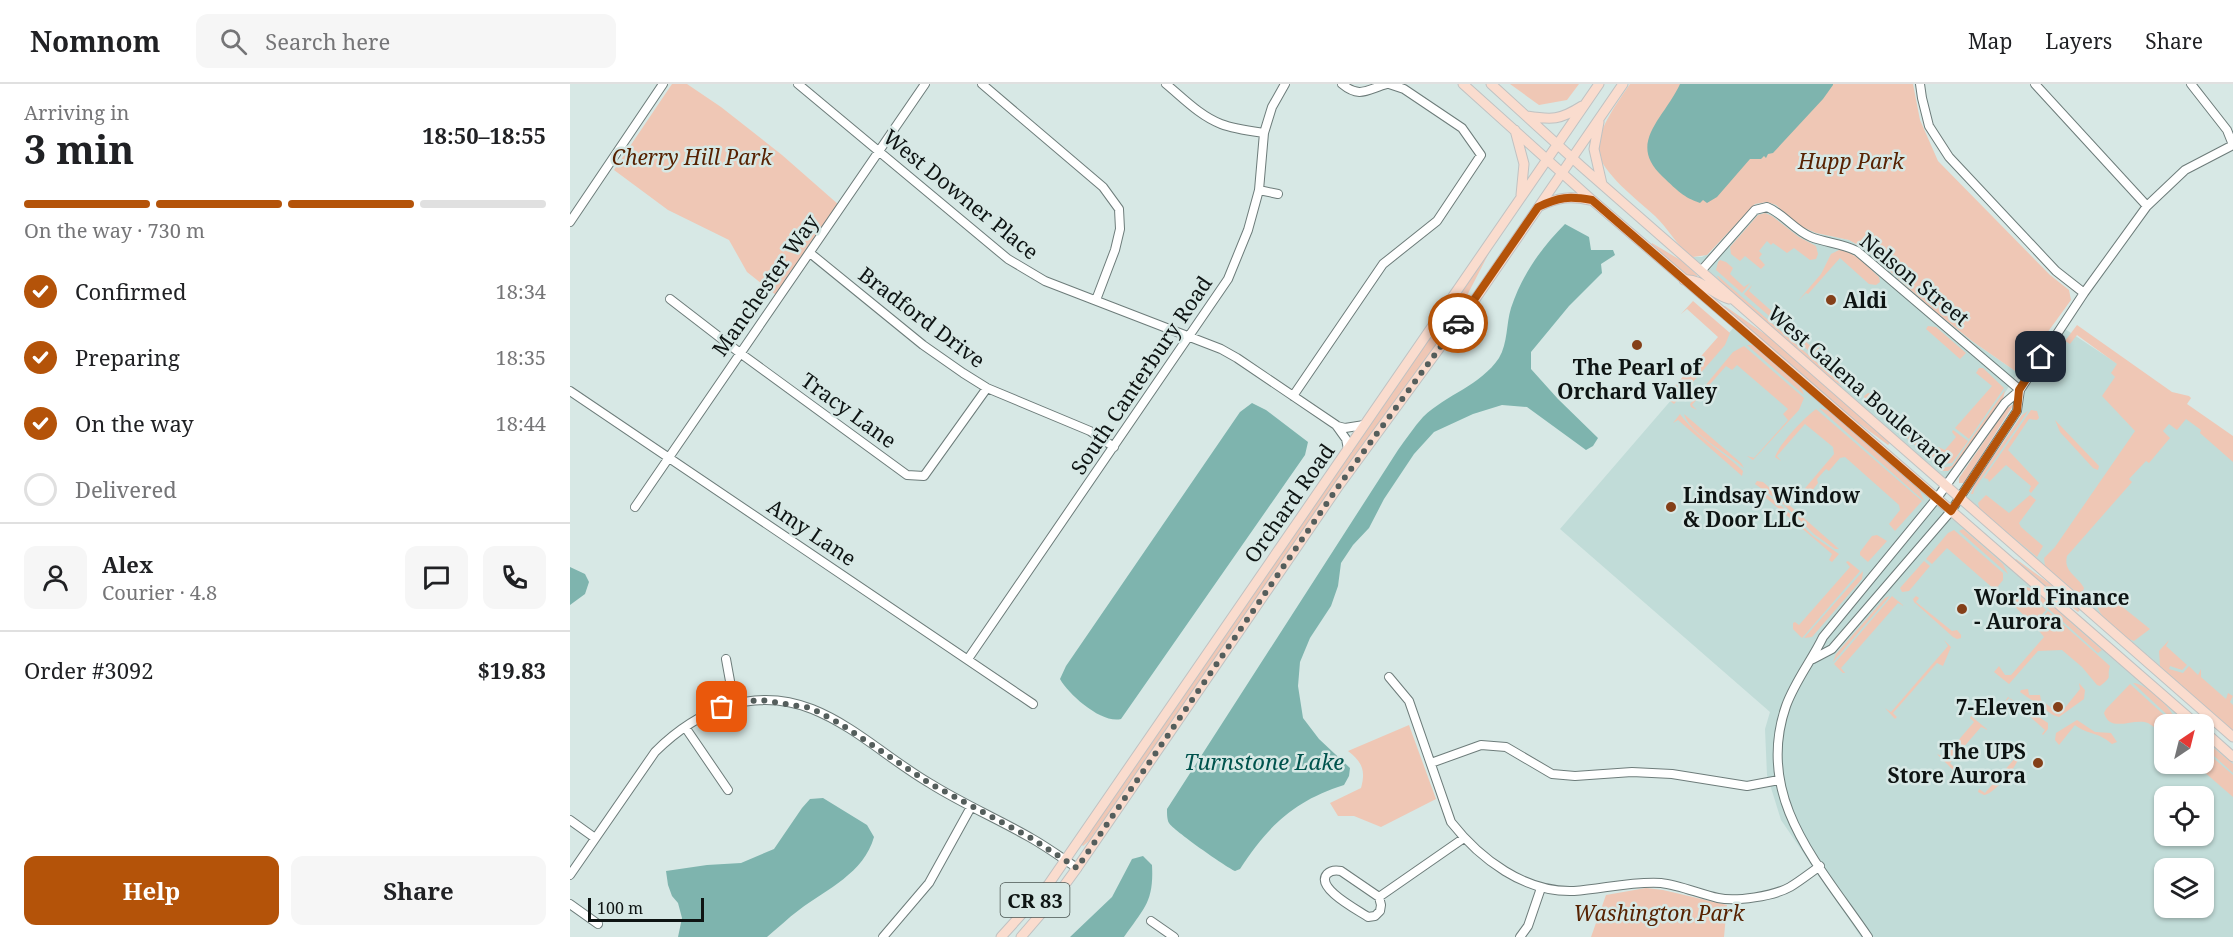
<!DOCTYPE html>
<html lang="en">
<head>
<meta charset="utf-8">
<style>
	body { margin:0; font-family:"Noto Serif",serif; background:#f6f6f6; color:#202124; height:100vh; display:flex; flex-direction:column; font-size:22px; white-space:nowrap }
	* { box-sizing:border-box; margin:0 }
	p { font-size:20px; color:#757577 }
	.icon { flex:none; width:33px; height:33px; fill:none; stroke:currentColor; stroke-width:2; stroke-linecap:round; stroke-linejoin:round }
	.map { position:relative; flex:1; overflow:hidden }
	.side { display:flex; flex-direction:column; background:#fff; width:570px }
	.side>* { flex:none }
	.needle { width:39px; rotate:35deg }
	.tools { position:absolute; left:1584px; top:630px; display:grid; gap:12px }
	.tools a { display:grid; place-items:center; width:60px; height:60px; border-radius:12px; background:#fff; box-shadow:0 2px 4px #0004; font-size:30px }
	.scale { position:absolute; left:18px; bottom:15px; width:116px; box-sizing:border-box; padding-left:6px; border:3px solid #0e1413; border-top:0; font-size:16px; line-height:21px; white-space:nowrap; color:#0e1413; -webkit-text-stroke:4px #d7e8e5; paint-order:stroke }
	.pin { position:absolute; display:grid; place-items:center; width:51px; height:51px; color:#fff; margin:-26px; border-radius:12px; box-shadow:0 3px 9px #0006 }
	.courier { position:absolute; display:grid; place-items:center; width:60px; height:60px; margin:-30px; border:4px solid #b45309; border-radius:50%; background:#fff; color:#222; box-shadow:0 2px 8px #0007 }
	.head em { font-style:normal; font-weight:700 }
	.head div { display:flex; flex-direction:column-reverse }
	.head { display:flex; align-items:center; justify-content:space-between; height:102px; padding:0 24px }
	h1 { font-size:39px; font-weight:700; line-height:45px }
	.bar { display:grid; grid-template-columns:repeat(4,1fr); gap:9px 6px; align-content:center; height:72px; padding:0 24px }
	.bar i { height:8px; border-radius:4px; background:#e0e0e0 }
	.bar .selected { background:#b45309 }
	.bar p { grid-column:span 4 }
	.line { display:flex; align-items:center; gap:15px; padding:0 24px; border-top:2px solid #e0e0e0 }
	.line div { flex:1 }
	.round { display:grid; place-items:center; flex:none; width:63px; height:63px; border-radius:12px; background:#f6f6f6 }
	ol { padding:0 24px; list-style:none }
	li { display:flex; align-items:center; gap:18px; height:66px }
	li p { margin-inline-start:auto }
	li .icon { padding:6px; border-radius:50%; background:#b45309; color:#fff; stroke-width:4 }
	li:last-child { color:#757577 }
	li i { width:33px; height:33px; border:3px solid #e0e0e0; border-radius:50% }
	.primary-button { display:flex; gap:12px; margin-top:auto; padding:12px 24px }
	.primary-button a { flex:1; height:69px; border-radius:12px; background:#b45309; color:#fff; font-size:24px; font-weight:700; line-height:69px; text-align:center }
	.primary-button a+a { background:#f6f6f6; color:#202124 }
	header { display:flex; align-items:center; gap:36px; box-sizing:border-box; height:84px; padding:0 30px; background:#fff; border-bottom:2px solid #e0e0e0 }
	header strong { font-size:28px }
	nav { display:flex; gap:33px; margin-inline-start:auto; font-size:21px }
	.search { width:420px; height:54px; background:#f6f6f6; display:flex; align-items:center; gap:15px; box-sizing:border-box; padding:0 21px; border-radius:12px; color:#757577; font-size:22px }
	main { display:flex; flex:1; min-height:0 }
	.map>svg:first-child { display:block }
</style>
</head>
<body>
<header>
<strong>Nomnom</strong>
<div class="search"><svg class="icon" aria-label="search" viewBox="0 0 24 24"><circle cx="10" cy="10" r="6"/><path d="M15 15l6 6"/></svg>Search here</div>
<nav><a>Map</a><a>Layers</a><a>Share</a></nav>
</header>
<main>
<section class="side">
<div class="head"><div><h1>3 min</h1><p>Arriving in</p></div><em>18:50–18:55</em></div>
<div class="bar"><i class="selected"></i><i class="selected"></i><i class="selected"></i><i></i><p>On the way · 730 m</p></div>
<ol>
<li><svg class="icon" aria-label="check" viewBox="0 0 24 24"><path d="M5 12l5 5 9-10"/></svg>Confirmed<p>18:34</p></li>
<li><svg class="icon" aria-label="check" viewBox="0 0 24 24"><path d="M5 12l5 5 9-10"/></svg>Preparing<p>18:35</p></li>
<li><svg class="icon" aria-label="check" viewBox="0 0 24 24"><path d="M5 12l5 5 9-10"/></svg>On the way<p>18:44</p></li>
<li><i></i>Delivered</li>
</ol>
<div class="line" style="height:108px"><a class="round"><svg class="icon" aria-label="person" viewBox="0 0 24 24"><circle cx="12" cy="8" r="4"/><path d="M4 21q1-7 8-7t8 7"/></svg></a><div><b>Alex</b><p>Courier · 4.8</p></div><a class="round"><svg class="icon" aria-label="chat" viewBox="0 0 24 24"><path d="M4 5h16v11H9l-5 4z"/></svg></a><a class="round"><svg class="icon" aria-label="phone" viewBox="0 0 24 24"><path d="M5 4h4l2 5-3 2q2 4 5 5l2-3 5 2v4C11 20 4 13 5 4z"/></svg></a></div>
<div class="line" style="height:78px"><div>Order #3092</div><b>$19.83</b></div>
<div class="primary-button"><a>Help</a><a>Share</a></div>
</section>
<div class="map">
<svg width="1663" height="853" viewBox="0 0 1663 853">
	<rect width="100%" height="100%" fill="#d7e8e5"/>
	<path fill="#c1dcd8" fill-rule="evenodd" d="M1197,118L1206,121L1230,142L1246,149L1279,156L1295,165L1362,225L1402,257L1448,289L1376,397L1123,173H1132L1141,168L1179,125L1185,120Z
		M1165,242L1619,640H1594V680H1634V653L1663,679V853H1291L1211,736L1197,691L1195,645L1200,628L990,445ZM1594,712H1634V752H1594ZM1594,784H1634V824H1594Z
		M1495,245L1663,356V648L1397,413L1452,330L1455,308Z"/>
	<path fill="#efc7b5" d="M102,0H117L151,23L212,71L269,121L206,211L177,188L159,156L98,126L44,86Z
		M940,0H1009L997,16L969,21Z
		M1060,0H1343L1350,36L1368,77L1480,191L1499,206L1501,216L1448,289L1402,257L1362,225L1295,165L1279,156L1246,149L1230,142L1206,121L1197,118L1185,120L1137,171L1123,173C1108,164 1098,144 1085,132C1069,117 1030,88 1028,66C1027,46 1049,16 1060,0Z
		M1195,129L1202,132L1229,153L1246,162L1248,170L1246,175L1240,176L1224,164L1217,169L1203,159L1201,161L1197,157L1189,167L1192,170L1189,174L1195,181L1191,185L1175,172L1170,177L1161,170L1160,163L1188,131Z
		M1082,159L1112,177L1128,192L1114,191L1081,161Z
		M922,163L886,233L718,469L519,757L513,762L511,760Z
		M1269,166C1284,167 1298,183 1309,193L1310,198L1306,201L1299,200L1270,174L1238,210L1236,209L1228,217L1251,190L1261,170Z
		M1150,176L1156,178L1163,184L1160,190L1174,203L1180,199L1172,209L1146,186L1148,178Z
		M1147,192H1148L1274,302L1263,297L1151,198Z
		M1182,201L1179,207L1205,230L1211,226L1217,232L1214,238L1244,265L1249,261H1251L1247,267L1276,292L1272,296L1174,210Z
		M1123,217L1160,249L1155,261L1104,320L1095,313L1148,253L1117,225L1111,230Z
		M1155,222L1199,253L1320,359L1318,361L1274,328L1153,223Z
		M1507,241L1602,308L1619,312L1621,314L1617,320L1663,352V378L1630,349L1631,346L1616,335L1607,346L1599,340L1593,347L1600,354L1579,379L1576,377L1559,395L1562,398L1497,472C1493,488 1508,492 1514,504L1513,507L1507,509L1475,482L1474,474L1485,463L1565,347L1532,312L1545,293L1541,289L1547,280L1507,251L1500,260L1495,257Z
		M1358,242L1366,243L1396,269L1390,275L1356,245Z
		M1177,261H1183C1196,271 1230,295 1234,311Z
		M1174,262L1234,314L1229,326L1183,376L1177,372L1184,374L1218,336L1213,330L1218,325L1167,281L1162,286L1156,282L1122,321L1127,326L1121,323L1120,320L1163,268Z
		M1409,284H1413L1434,304L1399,355L1385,344L1422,302L1406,289Z
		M1435,306L1433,315L1387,380L1378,387H1373L1372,384L1382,382Z
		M1298,309L1306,311L1307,313L1304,317L1319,330L1325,326L1327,328L1323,333L1362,367L1368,363L1375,366L1386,353L1382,348L1383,346L1398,357L1382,379L1367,380L1294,317V312Z
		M1444,320L1394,399H1389V394L1437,324Z
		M1249,324L1260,327L1349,405L1354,417Z
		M1246,325L1352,417L1325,447L1319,440L1330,426L1329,421L1275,373L1270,374L1259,387L1256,385L1247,395L1248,399L1232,420L1212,403L1214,401L1226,410L1231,409L1264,370L1263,363L1235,340L1207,372L1211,377L1205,373C1209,360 1235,333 1246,325Z
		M1461,326L1467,327L1469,334L1467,336L1459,335L1438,366L1469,399L1461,409L1459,407L1461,402L1436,381L1419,398L1418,395L1414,394Z
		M1458,327L1405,404L1403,410H1401L1405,399L1452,331Z
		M1110,330C1127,354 1153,367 1173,387L1172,392L1108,336L1103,339Z
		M1114,330L1171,379L1174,384C1158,369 1121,351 1114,330Z
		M1485,336L1529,382L1528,386L1523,384L1490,348Z
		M1187,397L1193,398L1269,465H1265L1244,450L1213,420L1185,400Z
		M1190,405L1216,426L1243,452L1269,470L1262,478L1259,476L1262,470L1188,407Z
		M1416,411L1439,429L1460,411L1466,416L1449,439L1451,443L1473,462L1467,473L1410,426L1408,419Z
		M1393,445L1433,480L1438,490L1389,447Z
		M1384,446L1433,489V496L1425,506L1377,464L1362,480L1356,475L1378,449Z
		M1307,451L1317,457L1298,478L1290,471V468L1302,452Z
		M1446,475L1483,502L1510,526L1508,528L1468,498L1445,476Z
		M1278,477L1290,487L1232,554L1223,545V539L1225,538L1229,541L1280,483L1276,478Z
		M1354,477L1360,482L1339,507L1332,508L1330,504Z
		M1293,487L1292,495L1242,553L1234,554Z
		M1453,502L1463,505L1532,566L1528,569Z
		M1451,503L1476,526L1463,540L1439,517Z
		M1531,510L1540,513L1580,545L1564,557C1551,553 1525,530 1526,516Z
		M1320,512L1263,578L1266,570L1315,514Z
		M1322,512L1334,522L1328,519L1271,584L1275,589H1273L1264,580Z
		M1346,512L1349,514L1346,518L1382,547L1387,546L1391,551V554L1387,555L1383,553L1344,518L1343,515Z
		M1478,527L1540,582C1536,595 1544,591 1530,602L1527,601L1512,583L1492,566L1468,567L1439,600L1424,588L1429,582L1435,591H1441L1474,553L1465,542Z
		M1374,556L1381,563L1373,582L1367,579L1323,629L1327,633L1325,635L1315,624L1321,628L1378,562Z
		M1599,556L1596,562L1617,581L1612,586L1600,582L1599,585L1613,589L1619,582L1628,591L1631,585V593L1656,615L1658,609L1663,612L1660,618L1663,621V647L1590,582L1589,567Z
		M1509,599L1515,606L1514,615L1489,633L1483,631L1450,608L1451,606L1458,605L1459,611H1470L1471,616L1490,630L1510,605Z
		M1563,599C1576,599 1605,626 1606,639Z
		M1560,600L1604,640H1594V651C1589,648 1584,642 1578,639C1564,633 1540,650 1534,629L1536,625Z
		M1438,613L1478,639V645L1473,651L1472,650L1475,646L1439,614L1434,619Z
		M1401,632L1418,646L1411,643L1380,679L1385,684L1383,686L1367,670L1374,673L1404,638L1400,634Z
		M1507,636L1525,648L1541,649L1547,658L1542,660C1529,648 1518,651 1505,641L1489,661L1485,656L1486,649Z
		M839,641L866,715L811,743L784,732H768L760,719L791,704C796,686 792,678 778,667Z
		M1634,656L1663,680V689L1634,663Z
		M1634,666L1663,691V713L1625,680H1634Z
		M1442,667L1449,673C1447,683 1423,711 1414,711L1408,708L1409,705L1415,709L1446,673Z
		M1076,804L1093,806L1157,821L1154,853H1021L1036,811Z"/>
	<path fill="#7eb4ae" d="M1110,0H1263V1L1253,15L1203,69L1198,70L1196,74L1194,72L1191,75H1180L1147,113L1137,119L1133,116L1130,119C1113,113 1108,107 1093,93C1056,59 1094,35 1110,0Z
		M995,140L1019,153L1021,166H1043L1045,171L1031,180L1032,189L999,222L961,268V285L988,315L1028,354L1023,362L1016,366L957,323L932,321L903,330L864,348L844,370L814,415L799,444L783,461L771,479L768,502L761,522L740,554L730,578L728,602L733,634L749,655L780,684L779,692L774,701C724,717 699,741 670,785L665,787C656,783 603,746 599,739C597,736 597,729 597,725L828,366C836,355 844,343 853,333C877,310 910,302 929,274C938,259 936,240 941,224C952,191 971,164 995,140Z
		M682,319L696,326L738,358L735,371L551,635C532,640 499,611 490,595L496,582L670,328Z
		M0,483L15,490L19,498L15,510L0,521Z
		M253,714L297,741L304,753C294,789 257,805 229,826C218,834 208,844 197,853H108L112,834L108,819L102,812L98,801L96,787L137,781L171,779L204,765L232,724L240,715Z
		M573,772L582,781C584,818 574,824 554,853H500L542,813L562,775Z"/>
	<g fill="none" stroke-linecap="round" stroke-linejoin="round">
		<defs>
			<path id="minor" d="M228,0L438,175L475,197L651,265L667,274L766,341L776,355L778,365
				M412,0L533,103L549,125L550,145L545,166L526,216
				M596,0C613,14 630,32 651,40C664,45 680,47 694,49
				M772,0C790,15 798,5 817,0
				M1350,0L1352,14L1359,42L1379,73L1486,187L1514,209
				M1465,0L1577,122
				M1621,0L1657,46L1663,61
				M689,106L708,110
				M0,138L93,0
				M240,169L353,261L393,289L417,304L520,347L544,363
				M1131,187L1185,126L1197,123C1214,130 1224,146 1241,153C1256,159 1272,159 1287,167L1450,306
				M100,215L170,269L337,391L354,392L417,304
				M0,307L463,620
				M723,312L813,180L867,137L911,71L892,44L834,5L819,0
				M767,342L775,344L794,341
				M65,423L355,0
				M156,575L164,619
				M398,575L658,195L678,146L689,106L694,49L702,23L715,0
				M1243,575L1262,565L1381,427L1447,327L1450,306
				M819,593L839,617L881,738C910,775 955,809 1004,807C1033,805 1062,797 1091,799C1109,801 1130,810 1148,814C1166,818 1204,812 1220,803C1230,797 1240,789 1250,782
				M115,643L158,706
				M861,679L911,661L936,663L982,690L1005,692L1062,688L1102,690L1177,702L1209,696
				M0,736L25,754
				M0,791L85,668C127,626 183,602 242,625C285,642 321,677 361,700C393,720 428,735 461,754C477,763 492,774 507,784
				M809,813L811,821L810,827L805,832L798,833C788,826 745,804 757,790C761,786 766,786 771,787L809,813L894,754
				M0,820L28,840
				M581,837L604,853
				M313,853L359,799L401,723
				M950,853L958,842L971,804
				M1298,853C1249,781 1184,714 1216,622C1225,597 1242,576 1253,553L1367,414L1435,319L1450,306L1514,209L1577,122L1615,86L1663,61"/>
			<path id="major" d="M893,0L1022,116L1184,255L1626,640
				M921,0L1011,82L1663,653
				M957,32C982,36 990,36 1012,22
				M1029,38L1024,65L1032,100
				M945,46L954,80L951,111
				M970,122C988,113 1001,112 1020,116
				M1114,196C1131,194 1142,210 1159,215
				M1634,647L1663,673
				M431,853L478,801L1029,0
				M451,853L488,810L507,784L770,400L906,214L1053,0"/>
		</defs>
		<use href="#minor" stroke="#6d7c7a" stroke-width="10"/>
		<use href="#major" stroke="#c0c2c2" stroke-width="11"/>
		<use href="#minor" stroke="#fff" stroke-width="8"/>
		<use href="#major" stroke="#fadcce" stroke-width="9"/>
	</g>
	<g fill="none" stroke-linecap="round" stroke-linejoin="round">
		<path stroke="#545e5c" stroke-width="6" stroke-dasharray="0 10.8" d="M152,623L164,619L191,616L241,624L269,639L359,699L461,754L507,784L770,400L888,239"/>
		<path stroke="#b45309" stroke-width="8" d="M888,239L968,123C989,113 999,112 1022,116L1381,427L1447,327L1449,306L1471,273"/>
	</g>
	<g fill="#843f18" stroke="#d7e8e5" stroke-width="2">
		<circle cx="1261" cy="216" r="6"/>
		<circle cx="1067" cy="261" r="6"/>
		<circle cx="1101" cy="423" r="6"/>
		<circle cx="1392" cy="525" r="6"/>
		<circle cx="1488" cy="623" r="6"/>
		<circle cx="1468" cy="679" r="6"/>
	</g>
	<g text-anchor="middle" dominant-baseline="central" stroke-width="5" stroke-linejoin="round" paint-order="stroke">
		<rect fill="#d7e8e5" stroke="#4a5452" stroke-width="1.5" x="430.5" y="799" width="69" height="34" rx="4.5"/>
		<g font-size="20" font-weight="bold" fill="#0e1413">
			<text x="465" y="816">CR 83</text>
		</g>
		<g font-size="21" font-style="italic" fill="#572202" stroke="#d7e8e5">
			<text x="122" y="73">Cherry Hill Park</text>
			<text x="1281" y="77">Hupp Park</text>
			<text x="1089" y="829">Washington Park</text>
		</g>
		<g font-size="21" fill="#0e1413" stroke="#d7e8e5">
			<text transform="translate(391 110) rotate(39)">West Downer Place</text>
			<text transform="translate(1345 195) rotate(39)">Nelson Street</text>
			<text transform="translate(195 201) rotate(-55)">Manchester Way</text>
			<text transform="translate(352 233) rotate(37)">Bradford Drive</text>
			<text transform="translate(571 291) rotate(-56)">South Canterbury Road</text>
			<text transform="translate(1289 302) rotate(41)">West Galena Boulevard</text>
			<text transform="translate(279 326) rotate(36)">Tracy Lane</text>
			<text transform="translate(719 419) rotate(-55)">Orchard Road</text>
			<text transform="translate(242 448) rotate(34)">Amy Lane</text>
		</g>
		<g font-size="21" font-weight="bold" fill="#0e1413" stroke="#d7e8e5" text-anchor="start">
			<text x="1273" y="216">Aldi</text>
			<text x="1067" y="283" text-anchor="middle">The Pearl of<tspan x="1067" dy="24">Orchard Valley</tspan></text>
			<text x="1113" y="411">Lindsay Window<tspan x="1113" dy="24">&amp; Door LLC</tspan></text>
			<text x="1404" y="513">World Finance<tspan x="1404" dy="24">- Aurora</tspan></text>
			<text x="1476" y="623" text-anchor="end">7-Eleven</text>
			<text x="1456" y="667" text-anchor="end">The UPS<tspan x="1456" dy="24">Store Aurora</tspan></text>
		</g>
		<g font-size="22" font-style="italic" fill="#00534d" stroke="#d7e8e5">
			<text x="694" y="677">Turnstone Lake</text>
		</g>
	</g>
</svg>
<div class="tools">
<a><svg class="needle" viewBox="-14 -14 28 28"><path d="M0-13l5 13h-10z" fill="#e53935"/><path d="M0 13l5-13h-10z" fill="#757577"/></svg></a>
<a><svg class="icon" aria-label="locate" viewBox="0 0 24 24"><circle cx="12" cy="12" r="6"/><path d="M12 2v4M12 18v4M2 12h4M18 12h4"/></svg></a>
<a><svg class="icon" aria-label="layers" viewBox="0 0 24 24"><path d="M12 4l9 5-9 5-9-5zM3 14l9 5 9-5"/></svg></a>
</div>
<div class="scale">100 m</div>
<div class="pin" style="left:152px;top:623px;background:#ea580c"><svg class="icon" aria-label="bag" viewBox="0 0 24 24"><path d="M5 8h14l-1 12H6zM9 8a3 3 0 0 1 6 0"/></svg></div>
<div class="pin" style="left:1471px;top:273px;background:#1f2937"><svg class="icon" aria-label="home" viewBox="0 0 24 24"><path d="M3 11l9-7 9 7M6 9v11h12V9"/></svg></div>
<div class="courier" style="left:888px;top:239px"><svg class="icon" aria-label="car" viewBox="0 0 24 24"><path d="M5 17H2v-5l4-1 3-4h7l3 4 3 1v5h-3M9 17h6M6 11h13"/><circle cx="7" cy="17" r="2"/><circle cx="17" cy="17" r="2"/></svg></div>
</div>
</main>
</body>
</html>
